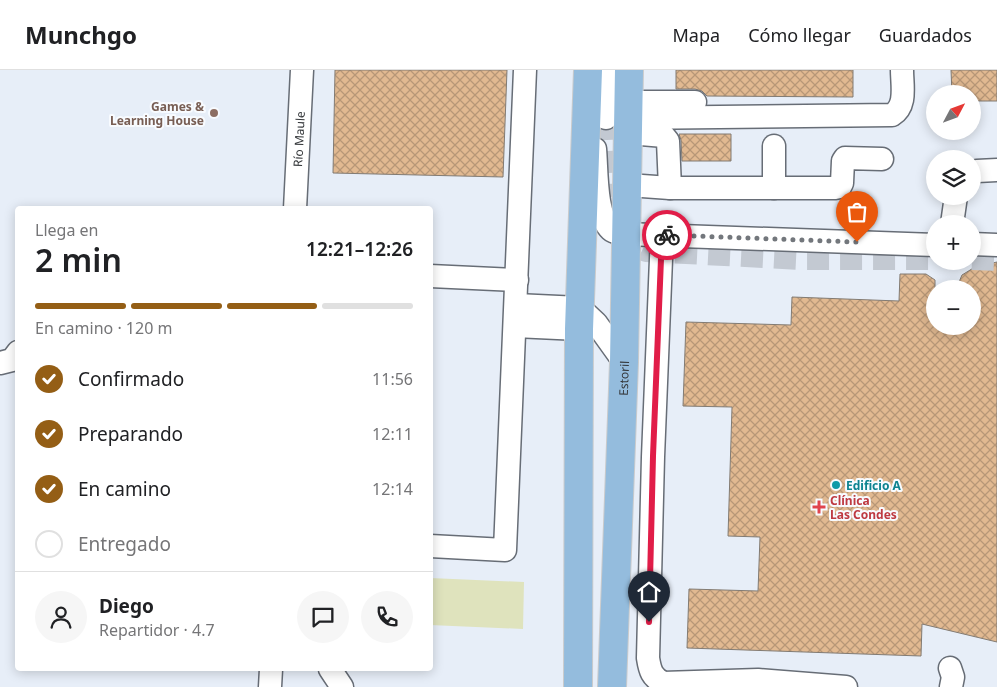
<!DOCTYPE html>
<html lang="es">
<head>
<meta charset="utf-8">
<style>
	body { margin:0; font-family:"Noto Sans",sans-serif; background:#f6f6f6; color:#202124; height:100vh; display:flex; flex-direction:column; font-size:19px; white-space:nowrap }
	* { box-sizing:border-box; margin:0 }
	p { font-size:16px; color:#757577 }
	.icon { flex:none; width:28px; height:28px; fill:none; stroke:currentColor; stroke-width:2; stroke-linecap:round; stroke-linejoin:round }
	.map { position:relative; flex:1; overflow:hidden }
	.panel { position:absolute; left:15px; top:136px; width:418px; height:465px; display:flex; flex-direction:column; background:#fff; border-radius:5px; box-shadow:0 2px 12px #0003 }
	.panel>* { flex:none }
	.needle { width:32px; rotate:49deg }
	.controls { position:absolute; left:926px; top:15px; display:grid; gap:10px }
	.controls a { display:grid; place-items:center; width:55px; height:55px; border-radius:50%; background:#fff; box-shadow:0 2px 12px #0003; font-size:25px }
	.pin { position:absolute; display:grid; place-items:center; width:42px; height:42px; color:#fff; margin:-51px -21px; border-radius:50% 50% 50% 0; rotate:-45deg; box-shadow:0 0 5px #0007 }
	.pin .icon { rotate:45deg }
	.courier { position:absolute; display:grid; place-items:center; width:50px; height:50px; margin:-25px; border:4px solid #e11d48; border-radius:50%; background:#fff; color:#222; box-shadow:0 1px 6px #0007 }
	.summary em { font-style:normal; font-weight:600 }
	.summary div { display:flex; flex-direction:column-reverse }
	.summary { display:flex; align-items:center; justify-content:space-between; height:85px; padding:0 20px }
	h1 { font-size:32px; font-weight:600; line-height:38px }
	.bar { display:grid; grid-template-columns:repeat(4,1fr); gap:8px 5px; align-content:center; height:60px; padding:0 20px }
	.bar i { height:6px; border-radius:4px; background:#e0e0e0 }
	.bar .selected { background:#945e15 }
	.bar p { grid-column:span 4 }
	.line { display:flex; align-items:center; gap:12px; padding:0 20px; border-top:1px solid #e0e0e0 }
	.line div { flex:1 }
	.round { display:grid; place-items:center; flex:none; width:52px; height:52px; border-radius:26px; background:#f6f6f6 }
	ol { padding:0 20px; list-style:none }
	li { display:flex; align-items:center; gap:15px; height:55px }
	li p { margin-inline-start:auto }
	li .icon { padding:5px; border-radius:50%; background:#945e15; color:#fff; stroke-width:4 }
	li:last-child { color:#757577 }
	li i { width:28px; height:28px; border:2px solid #e0e0e0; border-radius:50% }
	header { display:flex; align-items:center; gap:30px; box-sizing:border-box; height:70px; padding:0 25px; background:#fff; border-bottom:1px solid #e0e0e0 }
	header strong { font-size:24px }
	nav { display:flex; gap:28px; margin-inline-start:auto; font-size:18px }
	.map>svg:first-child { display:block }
</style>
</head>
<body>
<header>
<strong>Munchgo</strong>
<nav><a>Mapa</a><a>Cómo llegar</a><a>Guardados</a></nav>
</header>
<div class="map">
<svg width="997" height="617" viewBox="0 0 997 617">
	<defs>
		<pattern id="building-cross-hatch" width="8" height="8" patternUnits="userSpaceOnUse" patternTransform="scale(1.25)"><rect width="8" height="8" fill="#e1b991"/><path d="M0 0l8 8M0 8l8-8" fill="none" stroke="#b79777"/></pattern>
	</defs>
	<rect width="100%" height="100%" fill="#e7eef8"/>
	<path fill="#dfe3bd" d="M430,508L524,512L523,559L430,555Z"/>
	<path fill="url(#building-cross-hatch)" stroke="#827b73" d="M335,0H507L503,107L333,103Z
		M676,0H853V27L707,26L702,21L695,19H676Z
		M951,0H997V31H972V24H952Z
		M679,64H731V91H682L681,70Z
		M997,192V572L922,554L921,586L687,578L689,519L758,521L760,467L728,466L732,337L683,336L686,252L791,255L792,227L899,231L900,204H926L935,210V256H972V219H956L962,205L975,197Z"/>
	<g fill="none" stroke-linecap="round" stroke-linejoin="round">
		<path stroke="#c3c9d2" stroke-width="22" stroke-dasharray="22 11" stroke-linecap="butt" d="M606,48L609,127
			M617,161L619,167L646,181L803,189H935
			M972,189L997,190"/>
		<defs>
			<g id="minor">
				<path d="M606,0V48"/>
				<path d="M629,32H695"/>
				<path d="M629,48L892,45C907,36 902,16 902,0"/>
				<path d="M629,63L664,66L668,71L670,118"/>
				<path d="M774,76V118"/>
				<path d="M595,79C597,100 595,145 611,160C614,163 621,163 625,164L935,175"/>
				<path d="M972,103L977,101L997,100"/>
				<path d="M628,115L670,118H835L840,117L842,113L843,91L845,88L882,89"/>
				<path id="s1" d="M295,139L302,0"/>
				<path d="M952,154L956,126"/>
				<path d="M662,164L653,387L648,588C650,601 652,607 663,613L758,610L846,617"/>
				<path d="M972,174L997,175"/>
				<path d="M430,206L517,210"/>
				<path d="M516,235L580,238L596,253L624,292"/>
				<path d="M515,256L579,259"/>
				<path d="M0,293L12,290L18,282"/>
				<path d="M430,476L505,480L525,0"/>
				<path d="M950,598L953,607L951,617"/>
				<path d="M330,599L342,617"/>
				<path d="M270,617L271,599"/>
			</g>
			<g id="major">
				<path d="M578,617L579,259L588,0"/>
				<path id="s2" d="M612,617L624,292L629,0"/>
			</g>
		</defs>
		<use href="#minor" stroke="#676d76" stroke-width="25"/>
		<use href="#major" stroke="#cacbcc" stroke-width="30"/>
		<use href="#minor" stroke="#fff" stroke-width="22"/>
		<use href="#major" stroke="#94bcdd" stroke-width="28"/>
	</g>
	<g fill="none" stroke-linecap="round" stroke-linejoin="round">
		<path stroke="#73777c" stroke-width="5" stroke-dasharray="0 9" d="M667,165L857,172"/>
		<path stroke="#e11d48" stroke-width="6" d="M649,552L653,386L662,164L667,165"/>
	</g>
	<circle fill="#8d6e63" stroke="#f8fbff" stroke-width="2" cx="214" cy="43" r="5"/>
	<circle fill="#0f9aa8" stroke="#f8fbff" stroke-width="2" cx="836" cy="415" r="5"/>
	<path fill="#e0444e" stroke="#f8fbff" stroke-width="2" d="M816.5 429.5h5v5h5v5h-5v5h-5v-5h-5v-5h5z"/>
	<g text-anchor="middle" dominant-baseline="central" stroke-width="4" stroke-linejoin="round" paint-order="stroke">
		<g font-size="12" font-weight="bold" fill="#785e54" stroke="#f8fbff" text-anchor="end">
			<text x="204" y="36">Games &amp;<tspan x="204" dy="14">Learning House</tspan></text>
		</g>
		<g font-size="12" fill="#34373a" stroke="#f8fbff">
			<text stroke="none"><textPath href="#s1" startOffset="70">Río Maule</textPath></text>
			<text stroke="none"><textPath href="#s2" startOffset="309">Estoril</textPath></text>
		</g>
		<g font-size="12" font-weight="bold" fill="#0d838f" stroke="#f8fbff" text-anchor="start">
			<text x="846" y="415">Edificio A</text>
		</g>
		<g font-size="12" font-weight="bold" fill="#be3a42" stroke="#f8fbff" text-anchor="start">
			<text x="830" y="430">Clínica<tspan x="830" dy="14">Las Condes</tspan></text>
		</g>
	</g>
</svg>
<div class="controls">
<a><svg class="needle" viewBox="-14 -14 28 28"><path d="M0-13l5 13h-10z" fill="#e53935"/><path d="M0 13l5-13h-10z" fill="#757577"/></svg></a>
<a><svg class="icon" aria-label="layers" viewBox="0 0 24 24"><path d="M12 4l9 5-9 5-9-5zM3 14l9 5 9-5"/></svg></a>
<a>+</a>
<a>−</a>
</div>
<div class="pin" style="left:857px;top:172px;background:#ea580c"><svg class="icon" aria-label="bag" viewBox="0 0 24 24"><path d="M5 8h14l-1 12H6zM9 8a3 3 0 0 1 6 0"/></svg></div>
<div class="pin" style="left:649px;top:552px;background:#1f2937"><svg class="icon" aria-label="home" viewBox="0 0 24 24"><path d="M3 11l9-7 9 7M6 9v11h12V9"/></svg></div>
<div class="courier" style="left:667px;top:165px"><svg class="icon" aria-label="bike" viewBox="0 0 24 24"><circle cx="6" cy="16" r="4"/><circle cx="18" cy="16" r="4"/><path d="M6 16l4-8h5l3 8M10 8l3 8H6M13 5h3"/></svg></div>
<section class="panel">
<div class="summary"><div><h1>2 min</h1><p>Llega en</p></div><em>12:21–12:26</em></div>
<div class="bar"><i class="selected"></i><i class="selected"></i><i class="selected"></i><i></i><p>En camino · 120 m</p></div>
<ol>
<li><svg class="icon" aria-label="check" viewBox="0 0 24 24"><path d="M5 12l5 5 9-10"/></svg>Confirmado<p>11:56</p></li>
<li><svg class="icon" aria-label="check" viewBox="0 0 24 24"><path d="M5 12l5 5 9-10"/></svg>Preparando<p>12:11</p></li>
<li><svg class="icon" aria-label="check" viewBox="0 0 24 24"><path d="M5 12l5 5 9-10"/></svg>En camino<p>12:14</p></li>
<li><i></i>Entregado</li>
</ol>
<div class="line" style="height:90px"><a class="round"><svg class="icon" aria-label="person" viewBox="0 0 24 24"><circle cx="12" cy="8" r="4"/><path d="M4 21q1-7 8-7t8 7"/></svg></a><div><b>Diego</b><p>Repartidor · 4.7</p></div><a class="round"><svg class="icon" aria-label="chat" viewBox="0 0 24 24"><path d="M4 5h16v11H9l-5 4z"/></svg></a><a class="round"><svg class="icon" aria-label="phone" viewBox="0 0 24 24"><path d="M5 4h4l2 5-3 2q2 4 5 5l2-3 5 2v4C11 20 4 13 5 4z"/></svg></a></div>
</section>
</div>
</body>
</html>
